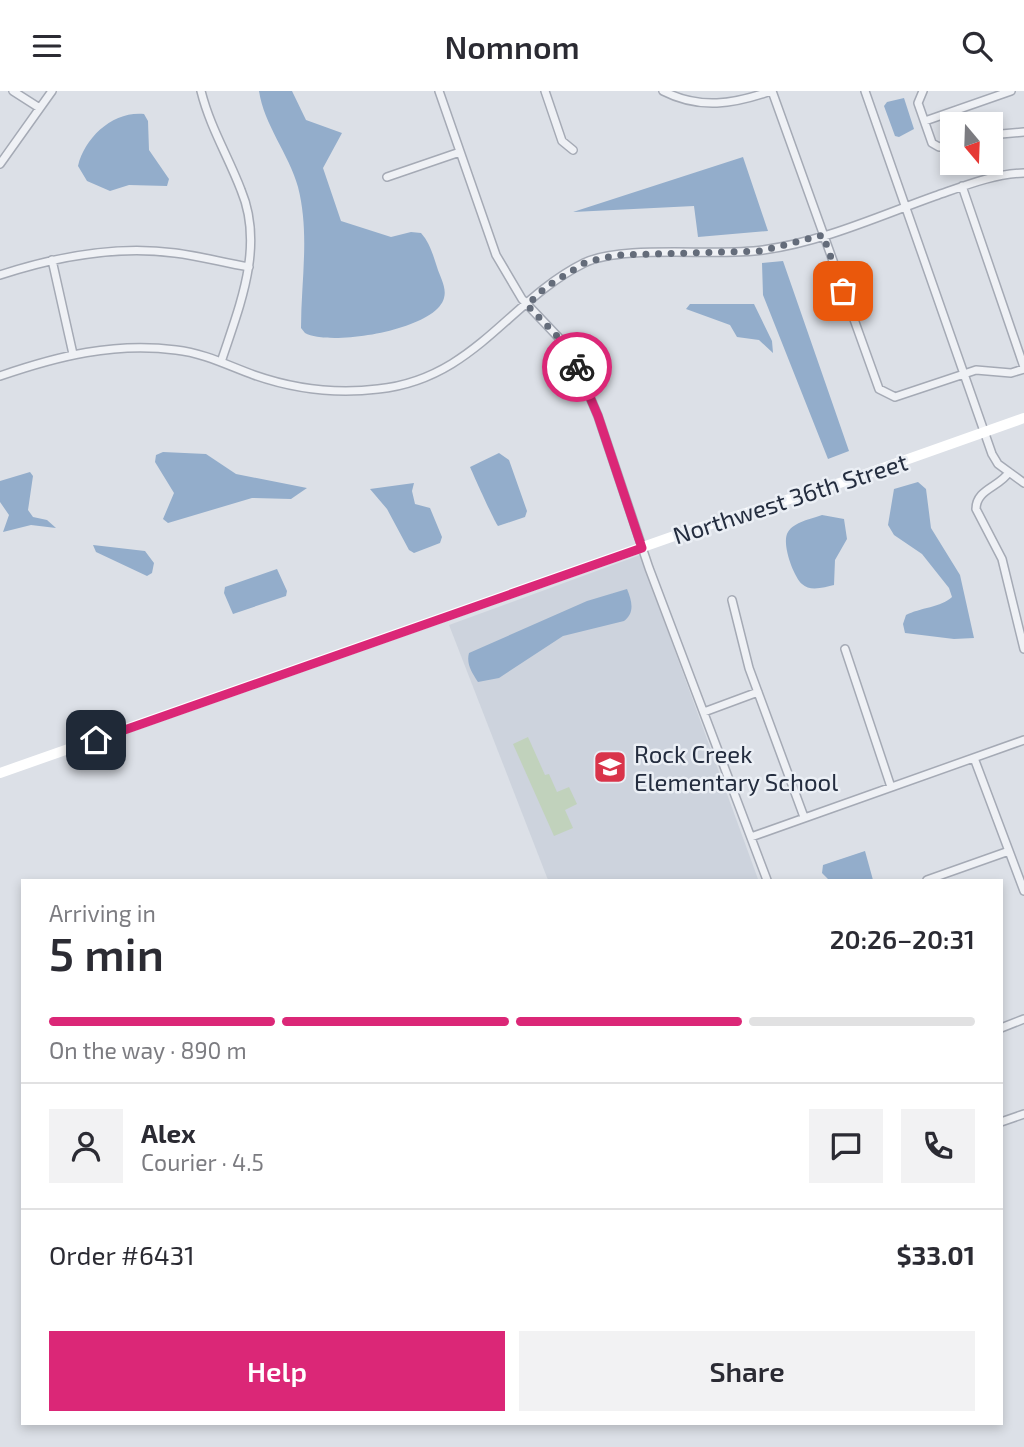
<!DOCTYPE html>
<html lang="en">
<head>
<meta charset="utf-8">
<style>
	body { margin:0; font-family:"Exo 2",sans-serif; background:#f2f2f3; color:#2b2b33; height:100vh; display:flex; flex-direction:column; font-size:26px; white-space:nowrap }
	* { box-sizing:border-box; margin:0 }
	p { font-size:23px; color:#7c7c81 }
	.icon { flex:none; width:38px; height:38px; fill:none; stroke:currentColor; stroke-width:2; stroke-linecap:round; stroke-linejoin:round }
	.map { position:relative; flex:1; overflow:hidden }
	.panel { position:absolute; left:21px; top:788px; width:982px; height:546px; display:flex; flex-direction:column; background:#fff; border-radius:0px; box-shadow:0 4px 10px #0003 }
	.panel>* { flex:none }
	.needle { width:46px; rotate:161deg }
	.controls { position:absolute; left:940px; top:21px; display:grid; gap:14px }
	.controls a { display:grid; place-items:center; width:63px; height:63px; border-radius:0px; background:#fff; box-shadow:0 4px 10px #0003; font-size:35px }
	.pin { position:absolute; display:grid; place-items:center; width:60px; height:60px; color:#fff; margin:-30px; border-radius:14px; box-shadow:0 4px 10px #0006 }
	.courier { position:absolute; display:grid; place-items:center; width:70px; height:70px; margin:-35px; border:5px solid #db2777; border-radius:50%; background:#fff; color:#222; box-shadow:0 2px 9px #0007 }
	.head em { font-style:normal; font-weight:600 }
	.head div { display:flex; flex-direction:column-reverse }
	.head { display:flex; align-items:center; justify-content:space-between; height:119px; padding:0 28px }
	h1 { font-size:46px; font-weight:600; line-height:52px }
	.bar { display:grid; grid-template-columns:repeat(4,1fr); gap:10px 7px; align-content:center; height:84px; padding:0 28px }
	.bar i { height:9px; border-radius:5px; background:#e1e1e2 }
	.bar .active { background:#db2777 }
	.bar p { grid-column:span 4 }
	.line { display:flex; align-items:center; gap:18px; padding:0 28px; border-top:2px solid #e1e1e2 }
	.line div { flex:1 }
	.round { display:grid; place-items:center; flex:none; width:74px; height:74px; border-radius:0px; background:#f2f2f3 }
	.button { display:flex; gap:14px; margin-top:auto; padding:14px 28px }
	.button a { flex:1; height:80px; border-radius:0px; background:#db2777; color:#fff; font-size:28px; font-weight:600; line-height:80px; text-align:center }
	.button a+a { background:#f2f2f3; color:#2b2b33 }
	header { display:flex; justify-content:space-between; align-items:center; height:91px; padding:0 28px; background:#fff; font-size:32px; font-weight:600 }
	.map>svg:first-child { display:block }
</style>
</head>
<body>
<header><svg class="icon" aria-label="menu" viewBox="0 0 24 24"><path d="M4 6h16M4 12h16M4 18h16"/></svg>Nomnom<svg class="icon" aria-label="search" viewBox="0 0 24 24"><circle cx="10" cy="10" r="6"/><path d="M15 15l6 6"/></svg></header>
<div class="map">
<svg width="1024" height="1356" viewBox="0 0 1024 1356">
	<rect width="100%" height="100%" fill="#dce0e7"/>
	<path fill="#cdd3dd" d="M640,464L758,788L753,789H548L449,534Z"/>
	<path fill="#c1d2bc" d="M528,646L545,684L549,683L557,701L569,696L577,713L565,719L573,737L554,745L513,653Z"/>
	<path fill="#93adcb" d="M259,0H292L306,29L342,42L323,77L341,130L391,146L411,141L421,142C430,152 433,164 437,176C440,186 447,197 444,207C436,239 330,256 305,242L301,237C301,190 310,143 298,96C289,63 264,34 259,0Z
		M904,7L914,38L899,46L895,45L884,15L887,11Z
		M144,23L148,30L149,59L169,88L167,95L129,94L110,100L87,90L78,75C85,46 113,20 144,23Z
		M743,66L768,140L698,146L694,115L573,121Z
		M783,170L849,360L828,368L763,204L762,172Z
		M690,213H754L772,250L773,262L759,249L737,246L730,234L686,218Z
		M163,361L206,363L236,383L307,397L291,408L252,407L168,432L163,428L174,402L155,371L156,364Z
		M499,362L509,369L527,420L525,426L498,435C494,430 474,385 470,376Z
		M30,381L33,385L28,419L33,426L47,429L56,437L31,434L3,441L9,424L0,411V390Z
		M918,391L926,398L931,437L960,484L974,547L954,548L905,542L903,533L906,524C919,517 942,516 952,506L949,497L922,463L894,444L888,434L894,398Z
		M414,392L412,400L415,413L430,417L442,446L440,452L414,462L409,459L387,418L370,398Z
		M822,424L844,428L847,448L835,469L834,494C825,496 810,501 802,493C793,485 781,451 788,441C794,431 811,428 822,424Z
		M93,454L145,460L154,472L152,482L147,485L96,461Z
		M277,478L287,500L286,505L233,523L224,502L225,496Z
		M627,498C632,510 635,522 624,530L563,545L499,587L478,591C472,582 466,573 469,562L587,510Z
		M865,760L873,789H829L822,782L823,774Z"/>
	<g fill="none" stroke-linecap="round" stroke-linejoin="round">
		<defs>
			<path id="minor" d="M13,0L38,16
				M201,0C210,36 228,65 241,99C265,156 239,216 221,271
				M439,0L496,164L522,208L560,248L575,271L598,325L649,477L767,789
				M545,0L562,50L573,59
				M663,0C700,19 734,13 771,0
				M772,0L879,298L895,306L976,279L1011,282L1024,278
				M865,0L992,363L998,373L1024,392
				M923,0L918,12L932,52L939,56L952,54
				M925,30L1011,0
				M990,44L1024,41
				M0,73L52,0
				M387,86L460,61
				M962,95L1024,276
				M52,169L73,263
				M0,184C55,166 117,154 175,162C200,165 224,172 249,176
				M0,285C58,265 114,251 176,259C204,262 229,275 254,284C294,298 336,303 378,298C474,288 508,210 584,172C623,153 716,166 763,159C822,151 879,125 935,105C964,95 993,83 1024,82
				M1009,381C1000,396 976,398 976,418L1002,468L1024,558
				M732,509L749,577L804,726
				M845,558L891,696
				M704,621L758,601
				M974,667L1024,800
				M751,746L1024,649
				M927,789L1009,760
				M1001,937L1024,928
				M1001,1031L1024,1023"/>
		</defs>
		<use href="#minor" stroke="#a5aab5" stroke-width="10"/>
		<use href="#minor" stroke="#eff1f5" stroke-width="7"/>
		<path stroke="#fff" stroke-width="10" d="M0,682L677,444L849,389L1024,327"/>
	</g>
	<g fill="none" stroke-linecap="round" stroke-linejoin="round">
		<path stroke="#646c7a" stroke-width="7" stroke-dasharray="0 12.6" d="M577,276L560,248L527,214L546,196L586,171L617,164L761,160L823,144L843,200"/>
		<path stroke="#db2777" stroke-width="9" d="M96,649L642,457L598,325L577,276"/>
	</g>
	<defs>
		<symbol id="school-square" viewBox="-11 -11 22 22"><rect x="-9" y="-9" width="18" height="18" rx="4" fill="#d9344a" stroke="#ebeff5"/><path d="M0-5L7-2L0 1L-7-2ZM-4 1L0 2.5L4 1V4Q0 6-4 4Z" fill="#fff"/></symbol>
	</defs>
	<g fill-rule="evenodd">
		<use href="#school-square" x="591" y="657" width="38" height="38"/>
	</g>
	<g text-anchor="middle" dominant-baseline="central" stroke-width="5" stroke-linejoin="round" paint-order="stroke">
		<g font-size="24" fill="#242d3f" stroke="#ebeff5">
			<text transform="translate(790 407) rotate(-18)">Northwest 36th Street</text>
		</g>
		<g font-size="24" fill="#242d3f" stroke="#ebeff5" text-anchor="start">
			<text x="634" y="662">Rock Creek<tspan x="634" dy="28">Elementary School</tspan></text>
		</g>
	</g>
</svg>
<div class="controls">
<a><svg class="needle" viewBox="-14 -14 28 28"><path d="M0-13l5 13h-10z" fill="#e53935"/><path d="M0 13l5-13h-10z" fill="#7c7c81"/></svg></a>
</div>
<div class="pin" style="left:843px;top:200px;background:#ea580c"><svg class="icon" aria-label="bag" viewBox="0 0 24 24"><path d="M5 8h14l-1 12H6zM9 8a3 3 0 0 1 6 0"/></svg></div>
<div class="pin" style="left:96px;top:649px;background:#1f2937"><svg class="icon" aria-label="home" viewBox="0 0 24 24"><path d="M3 11l9-7 9 7M6 9v11h12V9"/></svg></div>
<div class="courier" style="left:577px;top:276px"><svg class="icon" aria-label="bike" viewBox="0 0 24 24"><circle cx="6" cy="16" r="4"/><circle cx="18" cy="16" r="4"/><path d="M6 16l4-8h5l3 8M10 8l3 8H6M13 5h3"/></svg></div>
<section class="panel">
<div class="head"><div><h1>5 min</h1><p>Arriving in</p></div><em>20:26–20:31</em></div>
<div class="bar"><i class="active"></i><i class="active"></i><i class="active"></i><i></i><p>On the way · 890 m</p></div>
<div class="line" style="height:126px"><a class="round"><svg class="icon" aria-label="person" viewBox="0 0 24 24"><circle cx="12" cy="8" r="4"/><path d="M4 21q1-7 8-7t8 7"/></svg></a><div><b>Alex</b><p>Courier · 4.5</p></div><a class="round"><svg class="icon" aria-label="chat" viewBox="0 0 24 24"><path d="M4 5h16v11H9l-5 4z"/></svg></a><a class="round"><svg class="icon" aria-label="phone" viewBox="0 0 24 24"><path d="M5 4h4l2 5-3 2q2 4 5 5l2-3 5 2v4C11 20 4 13 5 4z"/></svg></a></div>
<div class="line" style="height:91px"><div>Order #6431</div><b>$33.01</b></div>
<div class="button"><a>Help</a><a>Share</a></div>
</section>
</div>
</body>
</html>
